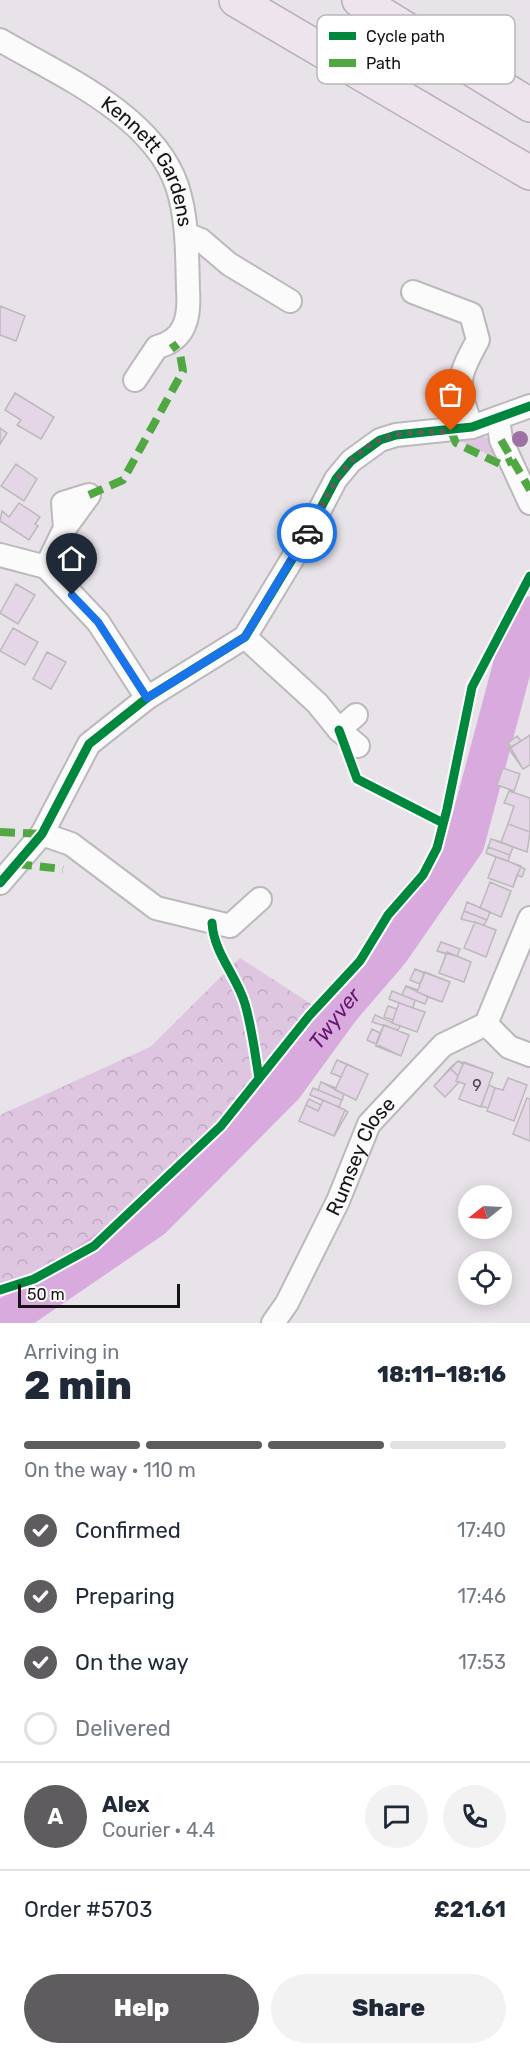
<!DOCTYPE html>
<html lang="en">
<head>
<meta charset="utf-8">
<style>
	body { margin:0; font-family:Rubik,sans-serif; background:#f2f2f3; color:#1f2937; height:100vh; display:flex; flex-direction:column; font-size:22px; white-space:nowrap }
	* { box-sizing:border-box; margin:0 }
	p { font-size:20px; color:#747a83 }
	.icon { flex:none; width:33px; height:33px; fill:none; stroke:currentColor; stroke-width:2; stroke-linecap:round; stroke-linejoin:round }
	.map { position:relative; height:1323px; overflow:hidden }
	.details { display:flex; flex-direction:column; background:#fff; flex:1 }
	.details>* { flex:none }
	.needle { width:39px; rotate:252deg }
	.tools { position:absolute; left:458px; top:1185px; display:grid; gap:12px }
	.tools a { display:grid; place-items:center; width:54px; height:54px; border-radius:50%; background:#fff; box-shadow:0 3px 15px #0003; font-size:30px }
	.scale { position:absolute; left:18px; bottom:15px; width:162px; box-sizing:border-box; padding-left:6px; border:3px solid #161416; border-top:0; font-size:16px; line-height:21px; white-space:nowrap; color:#161416; -webkit-text-stroke:4px #fff; paint-order:stroke }
	.pin { position:absolute; display:grid; place-items:center; width:51px; height:51px; color:#fff; margin:-62px -26px; border-radius:50% 50% 50% 0; rotate:-45deg; box-shadow:0 0 6px #0007 }
	.pin .icon { rotate:45deg }
	.courier { position:absolute; display:grid; place-items:center; width:60px; height:60px; margin:-30px; border:4px solid #1a73e8; border-radius:50%; background:#fff; color:#222; box-shadow:0 2px 8px #0007 }
	.headline em { font-style:normal; font-weight:800 }
	.headline div { display:flex; flex-direction:column-reverse }
	.headline { display:flex; align-items:center; justify-content:space-between; height:102px; padding:0 24px }
	h1 { font-size:39px; font-weight:800; line-height:45px }
	.bar { display:grid; grid-template-columns:repeat(4,1fr); gap:9px 6px; align-content:center; height:72px; padding:0 24px }
	.bar i { height:8px; border-radius:4px; background:#e0e1e3 }
	.bar .current { background:#5f5c60 }
	.bar p { grid-column:span 4 }
	.line { display:flex; align-items:center; gap:15px; padding:0 24px; border-top:2px solid #e0e1e3 }
	.line div { flex:1 }
	.round { display:grid; place-items:center; flex:none; width:63px; height:63px; border-radius:32px; background:#f2f2f3 }
	ol { padding:0 24px; list-style:none }
	li { display:flex; align-items:center; gap:18px; height:66px }
	li p { margin-inline-start:auto }
	li .icon { padding:6px; border-radius:50%; background:#5f5c60; color:#fff; stroke-width:4 }
	li:last-child { color:#747a83 }
	li i { width:33px; height:33px; border:3px solid #e0e1e3; border-radius:50% }
	.action { display:flex; gap:12px; margin-top:auto; padding:12px 24px }
	.action a { flex:1; height:69px; border-radius:36px; background:#5f5c60; color:#fff; font-size:24px; font-weight:800; line-height:69px; text-align:center }
	.action a+a { background:#f2f2f3; color:#1f2937 }
	.map>svg:first-child { display:block }
</style>
</head>
<body>
<div class="map">
<svg width="530" height="1323" viewBox="0 0 530 1323">
	<defs>
		<pattern id="grass-tufts" width="24" height="20" patternUnits="userSpaceOnUse" patternTransform="scale(1.5)"><rect width="24" height="20" fill="#dec6e1"/><path d="M3 7l-1-3M5 7V3M7 7l1-3M15 17l-1-3M17 17v-4M19 17l1-3" fill="none" stroke="#bea9c0"/></pattern>
		<pattern id="park-crowns" width="20" height="18" patternUnits="userSpaceOnUse" patternTransform="scale(1.5)"><rect width="20" height="18" fill="#dec6e1"/><path d="M2 6a3 3 0 1 1 6 0M12 15a3 3 0 1 1 6 0" fill="none" stroke="#bea9c0"/></pattern>
	</defs>
	<rect width="100%" height="100%" fill="#e7e3e8"/>
	<path fill="url(#grass-tufts)" d="M479,435L490,439L499,460L459,440Z"/>
	<path fill="url(#park-crowns)" d="M240,958L331,1017L284,1093L153,1228L19,1323H0V1115L150,1047Z"/>
	<g fill="none" stroke-linecap="round" stroke-linejoin="round">
		<path stroke="#d8aade" stroke-width="39" id="s1" d="M0,1323L152,1219L284,1086L341,1008L390,951L465,843L519,641L530,616"/>
	</g>
	<path fill="#e5d6e7" stroke="#bcb9bc" stroke-width="1.5" d="M0,306L25,316L16,341L0,335Z
		M15,393L54,417L41,439L17,425L21,420L5,410Z
		M0,428L7,433L0,444Z
		M16,464L37,479L24,501L1,486Z
		M19,503L40,517L35,524L38,526L29,540L0,521L2,511L9,517Z
		M16,584L35,595L18,624L0,613Z
		M13,628L38,642L25,665L0,651Z
		M47,652L66,662L51,689L33,679Z
		M530,735V765L523,769L508,743L517,736L521,741Z
		M530,735V765L523,769L509,749Z
		M517,736L521,741L511,747L508,743Z
		M503,768L520,774L514,791L497,785Z
		M509,791L530,798V832L508,824L514,806L504,803Z
		M508,824L530,832L527,852L513,847L510,855L488,847L491,839L501,842Z
		M508,824L530,832L527,852L501,842Z
		M491,839L513,847L510,855L488,847Z
		M488,847L510,855L508,861L525,869L522,877L517,875L513,887L488,878L496,857L486,853Z
		M488,847L510,855L508,861L486,853Z
		M496,857L521,866L513,887L488,878Z
		M490,882L511,891L501,917L480,908Z
		M467,902L490,912L487,920L464,911Z
		M464,911L487,920L484,925L461,919Z
		M475,922L496,930L486,957L464,948Z
		M441,942L460,949L457,956L471,962L464,982L439,973L446,954L437,951Z
		M441,942L460,949L457,956L437,951Z
		M447,952L471,962L464,982L439,973Z
		M415,969L450,982L442,1002L428,997L425,1004L402,995L406,986L418,990L420,984L410,980Z
		M415,969L424,973L420,984L410,980Z
		M425,972L450,982L442,1002L417,992Z
		M406,986L428,997L425,1004L402,995Z
		M392,991L415,1000L413,1008L425,1012L417,1032L392,1023L393,1020L384,1017L388,1006L397,1009L399,1003L389,999Z
		M392,991L415,1000L413,1008L389,999Z
		M399,1003L425,1012L417,1032L392,1023Z
		M388,1006L397,1009L393,1020L384,1017Z
		M375,1015L400,1026L398,1030L372,1022Z
		M384,1025L409,1035L401,1056L367,1040L372,1029L380,1033Z
		M384,1025L409,1035L401,1056L376,1046Z
		M372,1029L380,1033L376,1044L367,1040Z
		M337,1060L368,1074L356,1100L344,1094L342,1100L318,1090L321,1082L336,1088L341,1077L331,1073Z
		M337,1060L347,1064L341,1077L331,1073Z
		M458,1061L493,1073L481,1107L459,1099L465,1084L459,1082L445,1097L434,1086Z
		M458,1061L463,1064L458,1076L450,1068Z
		M464,1062L493,1073L481,1107L459,1099L465,1084L456,1081Z
		M347,1064L368,1074L356,1100L335,1090Z
		M450,1068L458,1076L456,1081L459,1082L445,1097L434,1086Z
		M508,1078L527,1085L514,1121L487,1111L495,1088L503,1090Z
		M321,1082L344,1094L342,1100L318,1090Z
		M489,1085L495,1088L488,1108L481,1106Z
		M313,1088L342,1100L339,1107L348,1112L334,1136L299,1121L309,1099L321,1105L323,1100L310,1095Z
		M313,1088L342,1100L339,1107L310,1095Z
		M527,1098L530,1099V1141L513,1134Z
		M309,1099L321,1105L318,1111L306,1105Z
		M323,1100L345,1110L334,1136L299,1121L306,1105L318,1111Z"/>
	<g fill="none" stroke-linecap="round" stroke-linejoin="round">
		<defs>
			<g id="minor">
				<path id="s2" d="M0,40C60,75 153,115 177,186C188,219 187,256 188,290C190,318 185,340 157,347L135,380"/>
				<path d="M186,234L201,240L229,264L290,301"/>
				<path d="M413,292L471,314L478,340C456,380 456,385 472,427"/>
				<path d="M498,418L501,440L530,503"/>
				<path d="M0,555L46,567L98,622L147,698"/>
				<path d="M46,567L65,528L63,503L89,495L65,528"/>
				<path d="M245,637L317,703L339,730L358,746"/>
				<path d="M339,730L356,715"/>
				<path d="M42,834L71,844L156,908L230,926L260,899"/>
				<path d="M0,883L42,834L89,744L147,698L245,637L305,538L336,479L351,461L380,440L396,435L472,427L530,406"/>
				<path d="M486,1024L509,1047L530,1055"/>
				<path id="s3" d="M273,1323L287,1303L338,1201L369,1124L443,1045L486,1024L530,918"/>
			</g>
			<path id="highway" d="M236,0L530,173
				M359,0L530,105"/>
		</defs>
		<use href="#minor" stroke="#bcb9bc" stroke-width="26"/>
		<use href="#highway" stroke="#b8adb9" stroke-width="36"/>
		<use href="#minor" stroke="#fbfbfc" stroke-width="22"/>
		<use href="#highway" stroke="#ede4ee" stroke-width="33"/>
		<path stroke="#51a842" stroke-width="8" stroke-dasharray="15 8" stroke-linecap="butt" d="M451,431L456,443L502,465L513,460
			M501,440L530,490
			M89,495L123,480L183,371L180,354L172,343
			M0,832L42,834
			M17,864L63,869"/>
		<defs>
			<path id="cycleway" d="M339,730L357,779L443,823
				M0,883L42,834L89,744L147,698L245,637L305,538L336,479L351,461L380,440L396,435L472,427L530,406
				M212,923C214,954 237,976 245,1004C252,1028 255,1054 259,1078
				M0,1290L34,1279L94,1246L221,1126L309,1016L360,961L388,915L423,875L437,848L447,809L472,687L530,576"/>
		</defs>
		<use href="#cycleway" stroke="#fff" stroke-width="13"/>
		<use href="#cycleway" stroke="#00873e" stroke-width="9"/>
	</g>
	<circle fill="#9e71a4" cx="520" cy="439" r="8"/>
	<g fill="none" stroke-linecap="round" stroke-linejoin="round">
		<path stroke="#5f5c60" stroke-width="6" stroke-dasharray="0 10.8" d="M307,533C328,495 347,446 395,435C412,432 432,432 451,431"/>
		<path stroke="#1a73e8" stroke-width="8" d="M72,595L98,622L147,698L245,637L307,533"/>
	</g>
	<g text-anchor="middle" dominant-baseline="central" stroke-width="6" stroke-linejoin="round" paint-order="stroke">
		<g font-size="16" fill="#4a444a">
			<text x="477" y="1085">9</text>
		</g>
		<g font-size="20" fill="#161416" stroke="#fff">
			<text stroke="none"><textPath href="#s2" startOffset="198">Kennett Gardens</textPath></text>
			<text stroke="none"><textPath href="#s3" startOffset="189">Rumsey Close</textPath></text>
		</g>
		<g font-size="21" font-style="italic" fill="#64156d" stroke="#fff">
			<text stroke="none"><textPath href="#s1" startOffset="456">Twyver</textPath></text>
		</g>
	</g>
	<rect x="317" y="15" width="198" height="69" rx="9" fill="#fff" stroke="#b9b8b9" stroke-width="1.5"/>
	<rect x="329" y="32" width="27" height="8" fill="#00873e"/>
	<rect x="329" y="59" width="27" height="8" fill="#51a842"/>
	<g font-size="16" fill="#161416">
		<text x="366" y="42">Cycle path</text>
		<text x="366" y="69">Path</text>
	</g>
</svg>
<div class="tools">
<a><svg class="needle" viewBox="-14 -14 28 28"><path d="M0-13l5 13h-10z" fill="#e53935"/><path d="M0 13l5-13h-10z" fill="#747a83"/></svg></a>
<a><svg class="icon" aria-label="locate" viewBox="0 0 24 24"><circle cx="12" cy="12" r="6"/><path d="M12 2v4M12 18v4M2 12h4M18 12h4"/></svg></a>
</div>
<div class="scale">50 m</div>
<div class="pin" style="left:451px;top:431px;background:#ea580c"><svg class="icon" aria-label="bag" viewBox="0 0 24 24"><path d="M5 8h14l-1 12H6zM9 8a3 3 0 0 1 6 0"/></svg></div>
<div class="pin" style="left:72px;top:595px;background:#1f2937"><svg class="icon" aria-label="home" viewBox="0 0 24 24"><path d="M3 11l9-7 9 7M6 9v11h12V9"/></svg></div>
<div class="courier" style="left:307px;top:533px"><svg class="icon" aria-label="car" viewBox="0 0 24 24"><path d="M5 17H2v-5l4-1 3-4h7l3 4 3 1v5h-3M9 17h6M6 11h13"/><circle cx="7" cy="17" r="2"/><circle cx="17" cy="17" r="2"/></svg></div>
</div>
<section class="details">
<div class="headline"><div><h1>2 min</h1><p>Arriving in</p></div><em>18:11–18:16</em></div>
<div class="bar"><i class="current"></i><i class="current"></i><i class="current"></i><i></i><p>On the way · 110 m</p></div>
<ol>
<li><svg class="icon" aria-label="check" viewBox="0 0 24 24"><path d="M5 12l5 5 9-10"/></svg>Confirmed<p>17:40</p></li>
<li><svg class="icon" aria-label="check" viewBox="0 0 24 24"><path d="M5 12l5 5 9-10"/></svg>Preparing<p>17:46</p></li>
<li><svg class="icon" aria-label="check" viewBox="0 0 24 24"><path d="M5 12l5 5 9-10"/></svg>On the way<p>17:53</p></li>
<li><i></i>Delivered</li>
</ol>
<div class="line" style="height:108px"><b class="round" style="background:#5f5c60;color:#fff">A</b><div><b>Alex</b><p>Courier · 4.4</p></div><a class="round"><svg class="icon" aria-label="chat" viewBox="0 0 24 24"><path d="M4 5h16v11H9l-5 4z"/></svg></a><a class="round"><svg class="icon" aria-label="phone" viewBox="0 0 24 24"><path d="M5 4h4l2 5-3 2q2 4 5 5l2-3 5 2v4C11 20 4 13 5 4z"/></svg></a></div>
<div class="line" style="height:78px"><div>Order #5703</div><b>£21.61</b></div>
<div class="action"><a>Help</a><a>Share</a></div>
</section>
</body>
</html>
